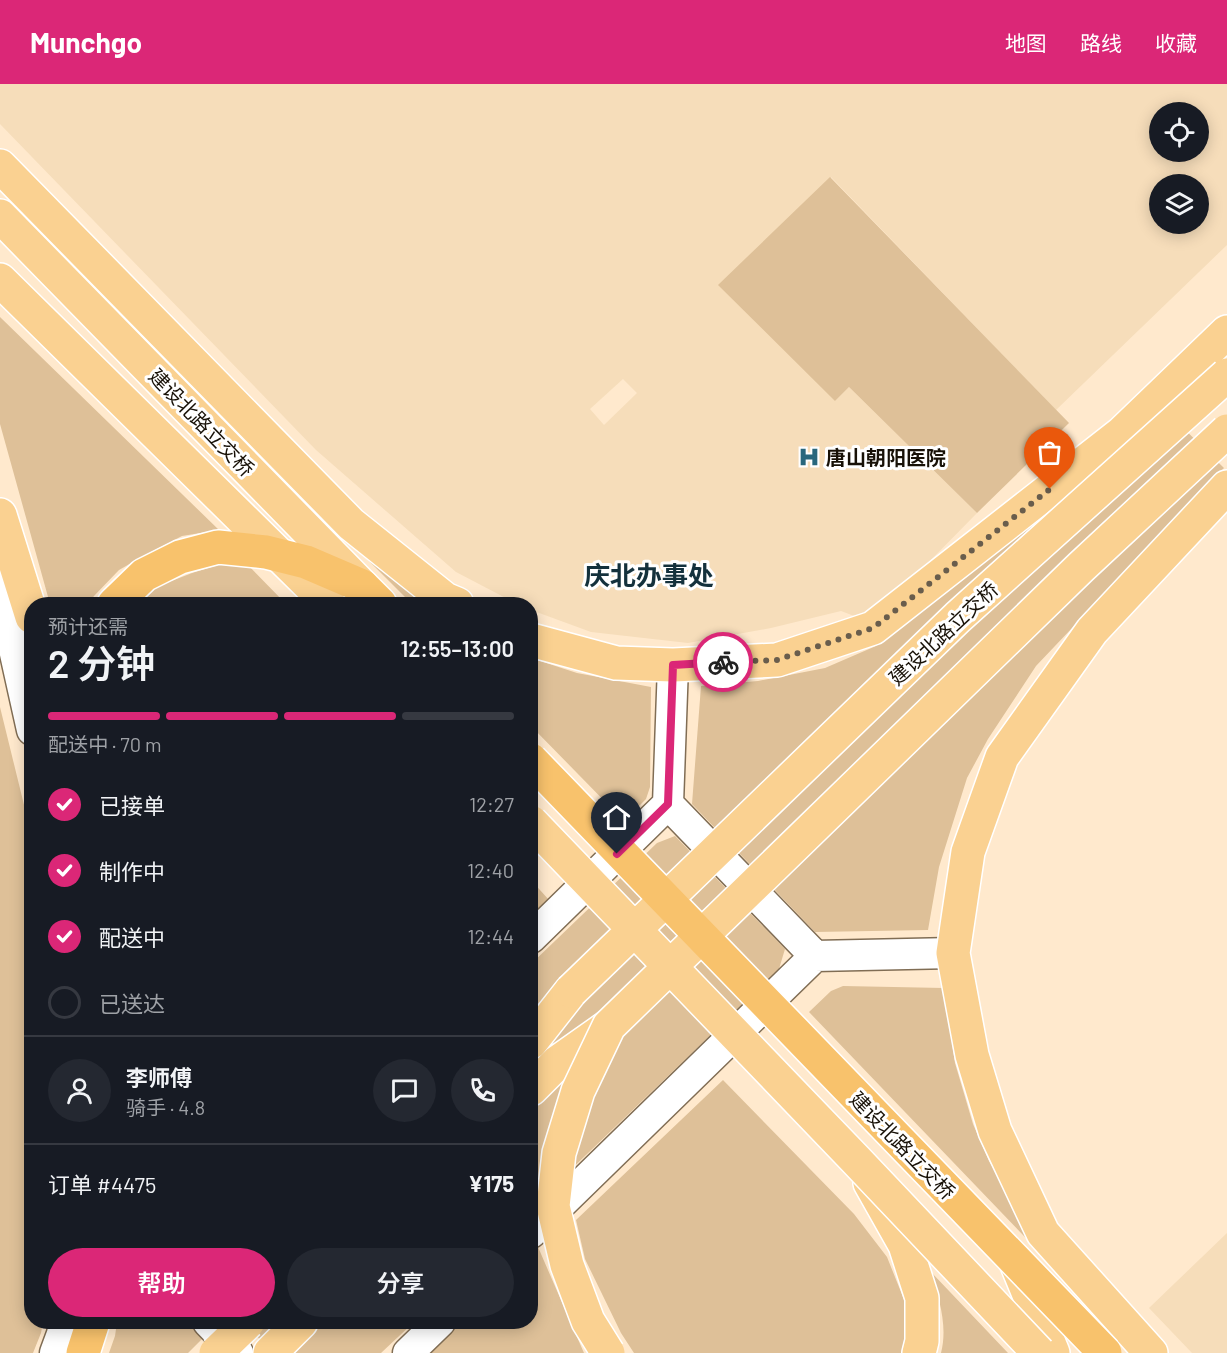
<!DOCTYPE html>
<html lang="zh">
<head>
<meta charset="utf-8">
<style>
	body { margin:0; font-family:Barlow,"Noto Sans SC",sans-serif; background:#242831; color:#f1f3f6; height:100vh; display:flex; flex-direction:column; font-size:22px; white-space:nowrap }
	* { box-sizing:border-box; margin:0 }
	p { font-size:20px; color:#9ea1a6 }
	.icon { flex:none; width:33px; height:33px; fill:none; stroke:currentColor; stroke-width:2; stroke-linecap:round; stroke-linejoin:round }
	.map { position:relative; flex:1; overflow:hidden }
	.side { position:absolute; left:24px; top:513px; width:514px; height:732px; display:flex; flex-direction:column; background:#171b24; border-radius:24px; box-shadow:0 3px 15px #0003 }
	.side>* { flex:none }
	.fabs { position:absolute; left:1149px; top:18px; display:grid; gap:12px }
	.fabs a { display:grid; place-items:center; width:60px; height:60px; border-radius:50%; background:#171b24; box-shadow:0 3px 15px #0003; font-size:30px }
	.pin { position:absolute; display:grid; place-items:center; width:51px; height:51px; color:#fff; margin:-62px -26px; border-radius:50% 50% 50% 0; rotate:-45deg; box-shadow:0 0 6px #0007 }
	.pin .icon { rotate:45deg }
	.courier { position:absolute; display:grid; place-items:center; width:60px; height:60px; margin:-30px; border:4px solid #db2777; border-radius:50%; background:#fff; color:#222; box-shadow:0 2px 8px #0007 }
	.headline em { font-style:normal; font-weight:600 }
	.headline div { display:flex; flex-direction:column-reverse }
	.headline { display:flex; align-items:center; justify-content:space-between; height:102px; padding:0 24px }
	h1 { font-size:39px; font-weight:600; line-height:45px }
	.bar { display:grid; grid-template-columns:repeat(4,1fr); gap:9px 6px; align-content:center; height:72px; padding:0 24px }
	.bar i { height:8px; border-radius:4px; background:#363941 }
	.bar .selected { background:#db2777 }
	.bar p { grid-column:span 4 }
	.line { display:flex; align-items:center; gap:15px; padding:0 24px; border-top:2px solid #363941 }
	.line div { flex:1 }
	.round { display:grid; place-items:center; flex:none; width:63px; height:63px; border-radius:32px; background:#242831 }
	ol { padding:0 24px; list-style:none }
	li { display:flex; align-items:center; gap:18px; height:66px }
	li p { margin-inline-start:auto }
	li .icon { padding:6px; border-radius:50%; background:#db2777; color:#fff; stroke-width:4 }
	li:last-child { color:#9ea1a6 }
	li i { width:33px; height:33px; border:3px solid #363941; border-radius:50% }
	.button { display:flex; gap:12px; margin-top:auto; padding:12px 24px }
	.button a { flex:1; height:69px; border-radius:36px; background:#db2777; color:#fff; font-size:24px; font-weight:600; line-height:69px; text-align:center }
	.button a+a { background:#242831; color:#f1f3f6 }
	header { display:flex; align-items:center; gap:36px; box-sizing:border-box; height:84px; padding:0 30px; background:#db2777; color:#fff }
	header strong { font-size:28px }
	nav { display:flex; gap:33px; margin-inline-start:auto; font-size:21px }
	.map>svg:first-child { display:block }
</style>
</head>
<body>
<header>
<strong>Munchgo</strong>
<nav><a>地图</a><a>路线</a><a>收藏</a></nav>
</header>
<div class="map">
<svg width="1227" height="1269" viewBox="0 0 1227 1269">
	<rect width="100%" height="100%" fill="#ffe9cd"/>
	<path fill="#f6ddba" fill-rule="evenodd" d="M0,0H1227V161L1056,326L831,93L835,317L849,303L977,429L870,538L841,527L771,544L688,559L591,548L531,526V520H517L456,488L316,366L0,40ZM1160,28H1198V68H1160ZM1160,100H1198V140H1160ZM623,295L637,309L604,341L590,325Z
		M1227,1149V1269H1192L1149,1224Z"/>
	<path fill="#dec098" d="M830,93L1069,339L977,429L849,303L835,317L718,201Z
		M0,233L219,446L182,452L149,469L119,486L94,512L88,520H50L0,340Z
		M1164,325L1224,384L1036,582L988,655L967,694L939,783L928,846L815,848L692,720L701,602L758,597L825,584L876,562Z
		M359,467L430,520H412Z
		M247,480L286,520H134L156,503L192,489L218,481Z
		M531,574L577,589L651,603L650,703L646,715L624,737L531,642Z
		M0,623L26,729L31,761L32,1238H43L41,1249L33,1269H0Z
		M675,752L785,865L779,885L531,1124V880L657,759Z
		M531,796L549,816L531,833Z
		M843,902L944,904L955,979L973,1040L989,1077L1010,1114L1070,1200L809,928L831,907Z
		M723,996L854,1130L887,1173L905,1218L906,1249L901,1269H634L621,1249L585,1175L576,1136Z
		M538,1163L584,1269H428L461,1238H531V1170Z
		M931,1188L1008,1269H941C948,1242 939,1215 931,1188Z
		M117,1238H186L203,1254L188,1269H109L115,1252Z
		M243,1238H414L381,1269H273Z"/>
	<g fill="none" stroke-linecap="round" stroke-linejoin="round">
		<defs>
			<path id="minor" d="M0,489L8,538L32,646
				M668,720L673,581
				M531,854L668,720L815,872L531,1149
				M815,872L953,869
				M208,1238L238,1269
				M55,1269L62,1250L64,1238
				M408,1269L440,1238"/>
			<path id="primary" d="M0,82L351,440L445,515L457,520
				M0,132L362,502
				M0,196L329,520
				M0,431L32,533
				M531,556L616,579L673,581L777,576L873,544L1122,349L1227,248
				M531,958L571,907
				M531,1005L558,978L609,942
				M870,1099L905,1161L922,1214V1257L919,1269
				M1015,1176L1053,1269
				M270,1269L301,1238
				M1151,1269L1043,1149L995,1047L972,971L953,869L968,768L1002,673L1092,547L1227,403"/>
			<path id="trunk" d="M114,520L144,491L180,473L218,463L266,468L306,478L362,502L380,520
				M83,1269L93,1238"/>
		</defs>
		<use href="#minor" stroke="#806d54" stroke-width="33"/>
		<use href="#primary" stroke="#fff" stroke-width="36"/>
		<use href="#trunk" stroke="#fff" stroke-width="36"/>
		<use href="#minor" stroke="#fff" stroke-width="30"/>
		<use href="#primary" stroke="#fad191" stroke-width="33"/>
		<use href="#trunk" stroke="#f8c26c" stroke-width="33"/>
		<defs>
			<path id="primary-bridge" d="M531,738L857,1077L1039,1269
				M571,907L958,533L1227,291
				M216,1269L248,1238
				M608,1269L588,1237L567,1181L553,1122L559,1069L578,1007L609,942L1081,483L1227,347"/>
			<path id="trunk-bridge" d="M531,676L1105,1269"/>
		</defs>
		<use href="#primary-bridge" stroke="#fff" stroke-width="36" stroke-linecap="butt"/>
		<use href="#trunk-bridge" stroke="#fff" stroke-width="36" stroke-linecap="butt"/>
		<use href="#primary-bridge" stroke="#fad191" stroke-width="33"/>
		<use href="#trunk-bridge" stroke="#f8c26c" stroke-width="33"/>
	</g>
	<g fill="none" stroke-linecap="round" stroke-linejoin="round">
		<path stroke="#695d4c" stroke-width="6" stroke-dasharray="0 10.8" d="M723,578L777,576L873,544L1050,405"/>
		<path stroke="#db2777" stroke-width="8" d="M617,770L668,720L673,581L723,578"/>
	</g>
	<defs>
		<symbol id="hospital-bare" viewBox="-9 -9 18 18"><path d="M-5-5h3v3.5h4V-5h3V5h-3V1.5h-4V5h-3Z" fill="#29677d" stroke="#fff" stroke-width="2.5" paint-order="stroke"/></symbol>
	</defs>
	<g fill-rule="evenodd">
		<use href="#hospital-bare" x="794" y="358" width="30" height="30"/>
	</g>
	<g text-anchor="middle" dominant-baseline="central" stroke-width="6" stroke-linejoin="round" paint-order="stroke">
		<g font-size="20" fill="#181107" stroke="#fff">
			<text transform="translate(202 338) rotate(46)">建设北路立交桥</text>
			<text transform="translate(943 549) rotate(-43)">建设北路立交桥</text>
			<text transform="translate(903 1061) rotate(46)">建设北路立交桥</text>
		</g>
		<g font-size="20" font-weight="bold" fill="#181107" stroke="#fff" text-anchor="start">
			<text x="826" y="373">唐山朝阳医院</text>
		</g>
		<g font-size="26" font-weight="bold" fill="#14313c" stroke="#fff">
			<text x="649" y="490">庆北办事处</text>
		</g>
	</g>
</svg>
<div class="fabs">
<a><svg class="icon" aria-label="locate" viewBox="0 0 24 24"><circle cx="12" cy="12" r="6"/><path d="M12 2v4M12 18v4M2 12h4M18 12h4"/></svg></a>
<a><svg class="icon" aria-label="layers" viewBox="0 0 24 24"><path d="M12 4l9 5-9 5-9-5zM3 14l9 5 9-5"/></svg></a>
</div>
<div class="pin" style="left:1050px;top:405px;background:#ea580c"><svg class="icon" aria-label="bag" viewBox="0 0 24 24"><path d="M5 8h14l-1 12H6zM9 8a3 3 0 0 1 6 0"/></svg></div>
<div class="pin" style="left:617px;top:770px;background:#1f2937"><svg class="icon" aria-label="home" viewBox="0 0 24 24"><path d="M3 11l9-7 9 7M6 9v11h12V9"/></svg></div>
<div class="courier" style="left:723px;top:578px"><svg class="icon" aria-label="bike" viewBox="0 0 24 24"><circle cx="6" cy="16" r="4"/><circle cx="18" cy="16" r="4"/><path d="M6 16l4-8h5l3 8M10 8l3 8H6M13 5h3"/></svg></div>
<section class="side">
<div class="headline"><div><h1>2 分钟</h1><p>预计还需</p></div><em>12:55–13:00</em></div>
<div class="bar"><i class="selected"></i><i class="selected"></i><i class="selected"></i><i></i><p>配送中 · 70 m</p></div>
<ol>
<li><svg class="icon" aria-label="check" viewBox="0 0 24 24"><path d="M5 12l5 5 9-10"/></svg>已接单<p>12:27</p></li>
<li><svg class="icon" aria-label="check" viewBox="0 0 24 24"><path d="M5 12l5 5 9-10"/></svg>制作中<p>12:40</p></li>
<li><svg class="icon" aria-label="check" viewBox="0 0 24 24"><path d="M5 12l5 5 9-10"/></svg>配送中<p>12:44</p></li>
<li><i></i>已送达</li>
</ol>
<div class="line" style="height:108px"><a class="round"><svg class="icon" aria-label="person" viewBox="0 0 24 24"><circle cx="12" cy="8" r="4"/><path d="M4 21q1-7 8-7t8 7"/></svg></a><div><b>李师傅</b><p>骑手 · 4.8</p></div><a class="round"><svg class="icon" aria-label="chat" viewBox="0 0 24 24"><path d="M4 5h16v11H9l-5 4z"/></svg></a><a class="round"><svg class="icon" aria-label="phone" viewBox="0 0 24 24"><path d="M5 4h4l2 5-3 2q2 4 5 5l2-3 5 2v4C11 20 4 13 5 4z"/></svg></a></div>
<div class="line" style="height:78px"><div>订单 #4475</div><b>¥175</b></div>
<div class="button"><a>帮助</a><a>分享</a></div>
</section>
</div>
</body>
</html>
